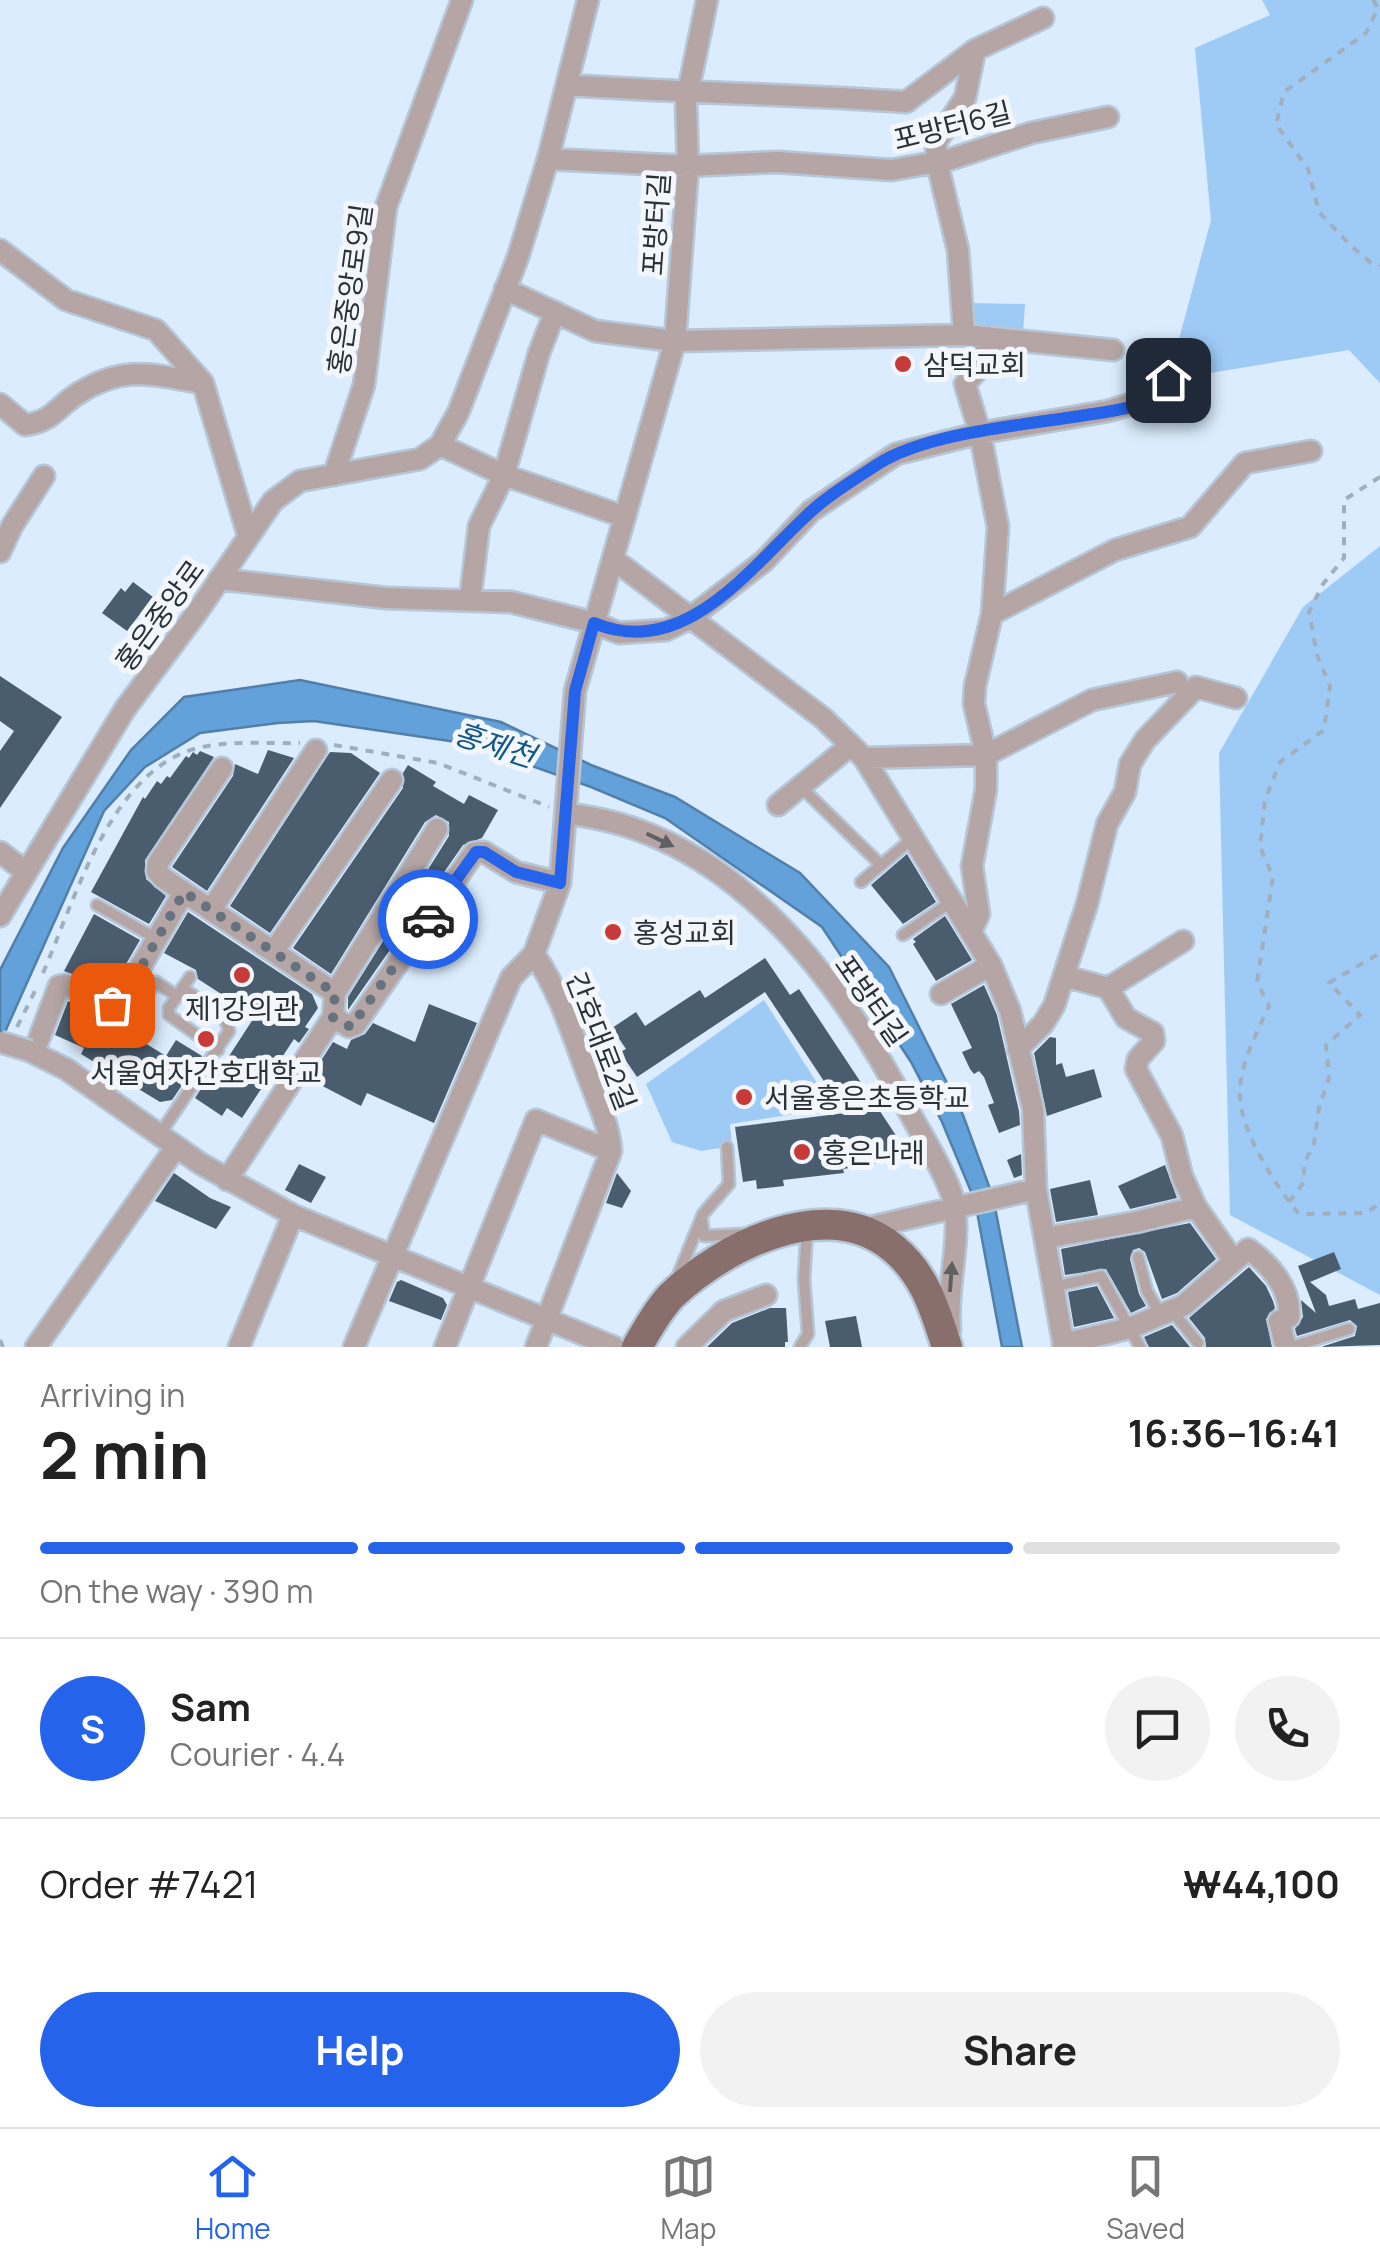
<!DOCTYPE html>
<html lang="en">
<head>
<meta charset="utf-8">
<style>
	body { margin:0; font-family:Manrope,"Noto Sans KR",sans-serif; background:#f2f2f2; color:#222; height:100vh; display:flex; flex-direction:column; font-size:38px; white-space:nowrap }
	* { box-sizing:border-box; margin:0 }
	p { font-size:32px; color:#767676 }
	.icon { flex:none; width:55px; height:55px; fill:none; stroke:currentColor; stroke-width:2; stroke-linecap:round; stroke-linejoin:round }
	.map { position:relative; height:1347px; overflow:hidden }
	.details { display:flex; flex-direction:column; background:#fff; flex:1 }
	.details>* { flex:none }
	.pin { position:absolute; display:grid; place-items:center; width:85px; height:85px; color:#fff; margin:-42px; border-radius:20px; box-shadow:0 5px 15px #0006 }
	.courier { position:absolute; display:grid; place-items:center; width:100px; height:100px; margin:-50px; border:8px solid #2563eb; border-radius:50%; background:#fff; color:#222; box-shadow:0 2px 12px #0007 }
	.headline em { font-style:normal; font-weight:700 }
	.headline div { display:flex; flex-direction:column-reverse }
	.headline { display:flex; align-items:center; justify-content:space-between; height:170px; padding:0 40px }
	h1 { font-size:65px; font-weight:700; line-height:75px }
	.bar { display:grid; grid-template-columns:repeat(4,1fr); gap:15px 10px; align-content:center; height:120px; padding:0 40px }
	.bar i { height:12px; border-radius:8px; background:#e0e0e0 }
	.bar .current { background:#2563eb }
	.bar p { grid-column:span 4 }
	.line { display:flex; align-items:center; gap:25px; padding:0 40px; border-top:2px solid #e0e0e0 }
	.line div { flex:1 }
	.round { display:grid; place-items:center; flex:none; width:105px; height:105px; border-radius:52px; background:#f2f2f2 }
	.action { display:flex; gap:20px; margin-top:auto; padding:20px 40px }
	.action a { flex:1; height:115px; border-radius:60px; background:#2563eb; color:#fff; font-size:40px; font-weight:700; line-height:115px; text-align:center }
	.action a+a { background:#f2f2f2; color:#222 }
	.tab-bar { display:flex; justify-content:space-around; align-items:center; height:140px; border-top:2px solid #e0e0e0; background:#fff; font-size:28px; color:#767676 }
	.tab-bar a { display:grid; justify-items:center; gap:5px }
	.tab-bar .current { color:#2563eb }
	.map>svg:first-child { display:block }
</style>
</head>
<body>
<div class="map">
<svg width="1380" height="1347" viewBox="0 0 1380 1347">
	<rect width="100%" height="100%" fill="#daecfd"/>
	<path fill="#9ecbf6" d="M1262,0H1380V383L1349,350L1168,380L1211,220L1195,48L1270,15Z
		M968,303L1025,304L1023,333L971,329Z
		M1380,546V1295L1230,1215L1219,753L1303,607Z
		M764,1000L833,1108L730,1124L732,1146L701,1151L672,1142L646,1084Z"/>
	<path fill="#63a1db" stroke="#517faa" stroke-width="2.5" d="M300,680L501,722L591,765L675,797L800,873L889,967L963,1115L993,1197L1022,1347H1002L975,1201L942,1122L911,1062L822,927L665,818L591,787L470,744L314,721L278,723L200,733L145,767L104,811L0,1043V970L63,848L131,750L184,697Z"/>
	<path fill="#4a5d6f" d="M133,582L153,597L127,631L102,613L121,588L125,592Z
		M0,676L62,717L0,808V751L14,731L0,721Z
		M268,750L294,758L207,891L172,867L233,776L235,764L258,774Z
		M200,751L214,757L145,860L146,879L166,896L149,924L91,892L143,797L145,799L157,781L161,784L167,776L170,778L186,756L189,758L193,752L197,755Z
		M330,752L351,753L380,773L270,933L230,906Z
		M408,765L436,782L433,786L464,804L469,795L498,810L482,838L463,845L348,1010V997L449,836V822L436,815L425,822L331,974L293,948L403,788V773Z
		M907,854L936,902L903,924L871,885Z
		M188,912L312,994L318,1008L305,1027L309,1029L299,1043L294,1039L242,1118L227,1108L222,1116L195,1098L217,1064L222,1067L255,1016L198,979L196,970L164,953Z
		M94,914L140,940L111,990L64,971Z
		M945,916L972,960L936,981L913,944L916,942L913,939Z
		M765,958L790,995L799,989L903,1146L875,1164L843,1169L844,1173L783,1180L784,1186L757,1189L756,1180L743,1182L735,1127L845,1113L765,992L637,1077L620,1052L626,1049L612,1028L636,1012L645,1026L700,990L705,998Z
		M984,985L997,1015L1019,1111L1020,1125L999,1133L988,1105L994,1103L984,1077L979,1071L974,1074L970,1069L962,1052L972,1048L951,1004Z
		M142,992L148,998L155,997L136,1027L145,1033L140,1040L166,1056L176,1040L202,1056L172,1100L160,1102L81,1054L84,1048L55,1035L68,1001L107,1018H115L131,1010Z
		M429,1004L477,1023L434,1123L367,1093L361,1106L309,1079L333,1042L347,1049L351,1040L365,1034L373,1023L415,1042Z
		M1050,1037L1056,1038V1065L1062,1063L1066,1077L1094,1069L1102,1097L1047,1116L1034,1053Z
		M1021,1154L1022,1175L1014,1178L1007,1160Z
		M299,1164L326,1177L311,1203L285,1190Z
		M1165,1165L1177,1198L1130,1209L1118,1186Z
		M174,1173L210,1198L231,1207L216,1229L155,1201Z
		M617,1173L631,1191L622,1208L606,1203Z
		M1090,1180L1098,1215L1056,1222L1050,1189Z
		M1190,1223L1216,1259L1177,1293L1162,1299L1145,1252L1139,1248L1133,1250L1130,1259L1139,1294L1146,1306L1131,1313L1106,1269L1065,1275L1061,1249Z
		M1334,1252L1341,1269L1310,1282L1326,1295L1329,1306L1355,1299L1358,1309L1380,1303V1345L1321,1347L1355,1336L1357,1326L1350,1320L1297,1336L1295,1329L1303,1317L1301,1300L1316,1313L1298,1266Z
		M1249,1267L1266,1286L1273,1301L1275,1308L1266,1319L1272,1347H1206L1205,1338L1189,1318Z
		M401,1280L443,1298L447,1305L441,1320L389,1301L397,1282Z
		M1097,1286L1114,1318L1074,1327L1068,1292Z
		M770,1308H786L788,1342H785V1347H707L732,1323Z
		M856,1316L862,1347H830L825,1321Z
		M1172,1325L1190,1347H1149L1144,1337Z"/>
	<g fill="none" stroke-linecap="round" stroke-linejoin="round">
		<defs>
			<path id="service" d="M801,787L880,864
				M861,882L913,838
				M97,905L157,939
				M903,935L952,901
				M190,977L169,1008V1015L218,1050
				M150,990L156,982L177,996
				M160,1134L229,1031L224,1016L182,988
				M702,1220L704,1236L745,1234
				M1138,1257L1147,1291L1161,1315
				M677,1278L703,1214L729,1184L727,1147
				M1053,1287L1101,1276L1140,1347
				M1172,1311L1198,1343
				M800,1347L808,1334L804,1279L807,1228
				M1291,1347L1349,1329"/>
			<path id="minor" d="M567,85C680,93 793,94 906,102L975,50L1043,18
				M548,159L688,166L777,162L892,170L948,160L1031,133L1108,117
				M0,250L66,300L156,330L203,383L248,535
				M505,289L595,331L675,341L964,335L1113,350
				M964,335L958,250L937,162L936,142L965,98L975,50
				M0,404L25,425C54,421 56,407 79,393C125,364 153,375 203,383
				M440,445L504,475L625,517
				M334,475L364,385L386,207L462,0
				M0,552L12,526L44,476
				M613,559L823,718L864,758L991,965L1010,1011L1033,1109L1036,1189L1064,1347
				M219,579L386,598L511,602L595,623L619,633L666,630L690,618L764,561L811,511L896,454L980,433L1108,411L1151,398L1168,380
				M470,600L479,526L504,475L539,353L555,312
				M992,614L1115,550L1190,527L1245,463L1311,451
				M864,758L986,755L1092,700L1177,682
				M222,768L158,863L157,871L163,878L335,993L333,1017L227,1180
				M778,805L851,745
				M567,814C732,830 843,983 913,1119C925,1140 953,1186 955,1208C960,1246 946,1291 950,1330
				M0,852L26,872
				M211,910L316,750
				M0,916L125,709L198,611L273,501L300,481L420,459L440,445L458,413L518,257L548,159L588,0
				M971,932L979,914L972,866L986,789V755L974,704L975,686L992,614L998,527L980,433L965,384L983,364L988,337
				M274,951L392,780
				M534,954C561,993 574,1040 591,1084C599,1106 610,1128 611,1151L536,1347
				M1064,976L1108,988L1126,1018L1153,1033L1154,1041L1138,1059L1136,1069L1172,1136L1182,1176L1196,1207L1233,1260
				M1108,988L1183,941
				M335,993L437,829
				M941,994L991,965
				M333,1017L349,1027L355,1025L474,853L484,852L516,872L560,883
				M1018,1049L1043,1024L1054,1006L1087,904L1107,824L1125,792L1130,764L1145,740L1196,687L1236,698
				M30,1051L66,1069L201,1164L293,1215L614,1347
				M34,1052L59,986L66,985L112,1005L120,1002L184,892
				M858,1230L1036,1189
				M1045,1238L1136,1222L1196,1207
				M1063,1344L1130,1328L1184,1305L1248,1249C1270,1264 1291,1289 1289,1317L1279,1321L1286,1347
				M36,1347L176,1147
				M239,1347L293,1215
				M354,1347L511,978L534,954L560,883L575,691L675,341L688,166L686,102L707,0
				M445,1347L536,1120L611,1151
				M687,1347L724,1311L766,1295"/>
			<path id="primary" d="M637,1347C647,1330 657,1311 671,1296C723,1246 827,1193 893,1248C925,1274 935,1310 947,1347"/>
		</defs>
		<use href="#service" stroke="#b6c6d6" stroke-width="15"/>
		<use href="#minor" stroke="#b6c6d6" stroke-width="25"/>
		<use href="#primary" stroke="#b6c6d6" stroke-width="35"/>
		<path stroke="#a0afbd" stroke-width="4" stroke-dasharray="8 8" stroke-linecap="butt" d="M1373,0L1378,8L1366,33L1284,92L1276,124L1308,169L1319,212L1349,244L1371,263L1380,265
			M1380,477L1344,500V558L1323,584L1309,612L1317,655L1330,686L1324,730L1280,762L1265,800L1260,847L1273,877L1257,982L1269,1006C1257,1033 1239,1065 1240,1096C1241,1133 1276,1186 1299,1214L1366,1213L1380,1203
			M334,745L438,763L549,807
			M43,973C74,902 107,783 185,752C219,739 264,744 300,743
			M17,1027L35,991
			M1289,1202L1304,1182V1164L1314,1143L1319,1108L1329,1078L1326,1045L1360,1015L1329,983L1380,953
			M0,1340L3,1347"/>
		<use href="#service" stroke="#b5a6a5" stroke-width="10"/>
		<use href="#minor" stroke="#b5a6a5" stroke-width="20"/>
		<use href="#primary" stroke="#886f6c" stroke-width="30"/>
		<defs>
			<path id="minor-bridge" d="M0,1042L30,1051"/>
		</defs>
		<use href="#minor-bridge" stroke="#b6c6d6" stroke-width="25" stroke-linecap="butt"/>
		<use href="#minor-bridge" stroke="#b5a6a5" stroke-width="20"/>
	</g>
	<defs><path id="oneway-solid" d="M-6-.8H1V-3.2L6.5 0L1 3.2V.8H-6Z" transform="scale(2.5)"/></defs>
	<g fill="#605f64">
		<use href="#oneway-solid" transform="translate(660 840) rotate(26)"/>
		<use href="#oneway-solid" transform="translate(951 1277) rotate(-86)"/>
	</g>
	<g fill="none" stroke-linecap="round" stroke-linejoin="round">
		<path stroke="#66727d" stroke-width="10" stroke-dasharray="0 18" d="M112,1005L123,999L184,892L335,993L333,1018L351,1027L428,919"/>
		<path stroke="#2563eb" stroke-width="12" d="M428,919L476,852H484L516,872L560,883L575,691L594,623C682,660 747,572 804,518C825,497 854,480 878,464C929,432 1026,425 1086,415C1106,412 1136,409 1152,397C1158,393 1163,385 1168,380"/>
	</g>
	<g fill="#c83939" stroke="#f3f7fb" stroke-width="4">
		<circle cx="903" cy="364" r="10"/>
		<circle cx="613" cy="932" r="10"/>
		<circle cx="242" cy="975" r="10"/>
		<circle cx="206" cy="1039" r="10"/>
		<circle cx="744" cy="1097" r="10"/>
		<circle cx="802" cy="1152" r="10"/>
	</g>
	<g text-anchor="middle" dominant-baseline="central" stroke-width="10" stroke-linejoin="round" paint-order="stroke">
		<g font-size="28" fill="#283038" stroke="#f3f7fb">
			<text transform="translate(952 125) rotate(-14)">포방터6길</text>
			<text transform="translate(655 224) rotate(-86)">포방터길</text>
			<text transform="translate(349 289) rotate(-82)">홍은중앙로9길</text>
			<text transform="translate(159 615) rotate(-54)">홍은중앙로</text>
			<text transform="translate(872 1000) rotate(55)">포방터길</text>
			<text transform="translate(602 1041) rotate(69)">간호대로2길</text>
		</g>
		<g font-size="28" fill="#283038" stroke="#f3f7fb" text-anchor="start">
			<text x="923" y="364">삼덕교회</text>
			<text x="633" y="932">홍성교회</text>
			<text x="242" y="1008" text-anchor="middle">제1강의관</text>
			<text x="206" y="1072" text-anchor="middle">서울여자간호대학교</text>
			<text x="764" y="1097">서울홍은초등학교</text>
			<text x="822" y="1152">홍은나래</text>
		</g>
		<g font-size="30" font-style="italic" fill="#11578c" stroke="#f3f7fb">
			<text transform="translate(495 744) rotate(18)">홍제천</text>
		</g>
	</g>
</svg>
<div class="pin" style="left:112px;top:1005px;background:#ea580c"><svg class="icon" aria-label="bag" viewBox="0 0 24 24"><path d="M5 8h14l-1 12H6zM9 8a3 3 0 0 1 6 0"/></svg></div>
<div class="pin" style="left:1168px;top:380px;background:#1f2937"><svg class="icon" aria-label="home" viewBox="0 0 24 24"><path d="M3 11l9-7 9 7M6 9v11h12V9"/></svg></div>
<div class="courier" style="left:428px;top:919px"><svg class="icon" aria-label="car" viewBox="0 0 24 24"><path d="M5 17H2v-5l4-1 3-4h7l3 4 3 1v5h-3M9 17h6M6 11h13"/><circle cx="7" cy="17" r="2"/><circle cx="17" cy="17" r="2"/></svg></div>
</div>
<section class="details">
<div class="headline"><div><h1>2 min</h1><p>Arriving in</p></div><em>16:36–16:41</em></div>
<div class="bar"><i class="current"></i><i class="current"></i><i class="current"></i><i></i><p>On the way · 390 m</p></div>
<div class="line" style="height:180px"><b class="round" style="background:#2563eb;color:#fff">S</b><div><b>Sam</b><p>Courier · 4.4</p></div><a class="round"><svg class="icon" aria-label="chat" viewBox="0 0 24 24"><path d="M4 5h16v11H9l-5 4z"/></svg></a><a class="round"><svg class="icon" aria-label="phone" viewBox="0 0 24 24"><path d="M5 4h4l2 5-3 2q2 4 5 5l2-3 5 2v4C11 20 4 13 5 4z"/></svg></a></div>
<div class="line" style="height:130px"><div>Order #7421</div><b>₩44,100</b></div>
<div class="action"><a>Help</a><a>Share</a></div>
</section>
<nav class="tab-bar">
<a class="current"><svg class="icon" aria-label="home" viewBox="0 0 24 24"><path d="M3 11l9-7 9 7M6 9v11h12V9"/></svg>Home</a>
<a><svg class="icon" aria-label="map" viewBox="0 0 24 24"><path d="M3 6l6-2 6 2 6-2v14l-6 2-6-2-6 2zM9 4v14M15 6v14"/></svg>Map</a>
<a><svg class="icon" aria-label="saved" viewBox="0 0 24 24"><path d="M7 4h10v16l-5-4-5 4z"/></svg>Saved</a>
</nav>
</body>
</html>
